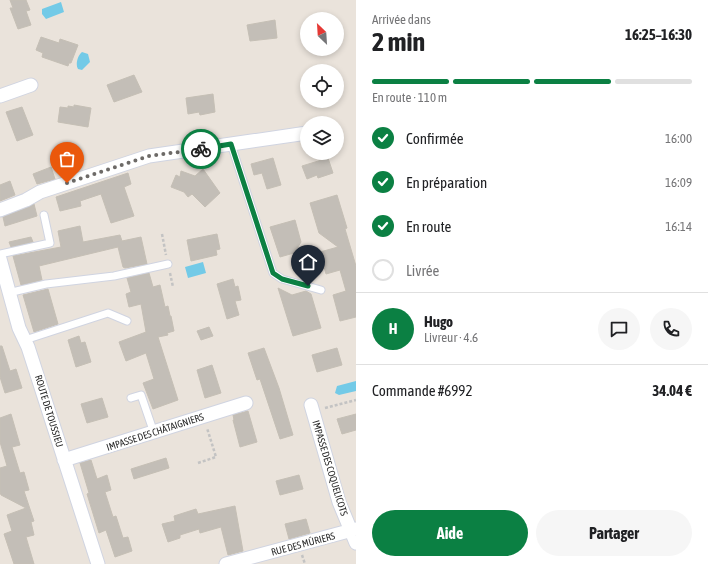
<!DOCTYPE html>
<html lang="fr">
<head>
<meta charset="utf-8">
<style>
	body { margin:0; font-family:"Asap Condensed",sans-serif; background:#f6f6f6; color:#202124; height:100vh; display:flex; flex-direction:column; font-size:15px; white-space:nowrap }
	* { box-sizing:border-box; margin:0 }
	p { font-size:13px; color:#757577 }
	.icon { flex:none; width:22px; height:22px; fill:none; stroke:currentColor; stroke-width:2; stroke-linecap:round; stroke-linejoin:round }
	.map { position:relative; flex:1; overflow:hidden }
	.details { display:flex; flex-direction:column; background:#fff; width:352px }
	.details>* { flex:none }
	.needle { width:26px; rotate:335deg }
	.controls { position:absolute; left:300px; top:12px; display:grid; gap:8px }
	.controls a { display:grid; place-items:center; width:44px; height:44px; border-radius:50%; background:#fff; box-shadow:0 2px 6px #0003; font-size:20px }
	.pin { position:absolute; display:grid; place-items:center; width:34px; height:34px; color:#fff; margin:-41px -17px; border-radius:50% 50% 50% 0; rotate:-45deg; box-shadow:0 0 4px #0007 }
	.pin .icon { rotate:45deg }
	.courier { position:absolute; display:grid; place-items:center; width:40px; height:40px; margin:-20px; border:3px solid #0b8043; border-radius:50%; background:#fff; color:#222; box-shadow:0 1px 5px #0007 }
	.overview em { font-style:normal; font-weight:700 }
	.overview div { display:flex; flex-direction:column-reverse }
	.overview { display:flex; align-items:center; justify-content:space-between; height:68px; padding:0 16px }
	h1 { font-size:26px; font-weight:700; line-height:30px }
	.bar { display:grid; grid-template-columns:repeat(4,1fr); gap:6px 4px; align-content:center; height:48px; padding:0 16px }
	.bar i { height:5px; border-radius:3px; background:#e0e0e0 }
	.bar .selected { background:#0b8043 }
	.bar p { grid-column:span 4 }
	.line { display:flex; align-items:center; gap:10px; padding:0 16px; border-top:1px solid #e0e0e0 }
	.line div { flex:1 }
	.round { display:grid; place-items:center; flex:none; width:42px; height:42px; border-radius:21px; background:#f6f6f6 }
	ol { padding:0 16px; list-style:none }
	li { display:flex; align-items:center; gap:12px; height:44px }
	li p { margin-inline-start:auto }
	li .icon { padding:4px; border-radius:50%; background:#0b8043; color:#fff; stroke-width:4 }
	li:last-child { color:#757577 }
	li i { width:22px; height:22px; border:2px solid #e0e0e0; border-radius:50% }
	.action { display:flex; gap:8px; margin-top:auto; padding:8px 16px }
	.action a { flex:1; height:46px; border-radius:24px; background:#0b8043; color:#fff; font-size:16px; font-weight:700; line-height:46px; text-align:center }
	.action a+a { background:#f6f6f6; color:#202124 }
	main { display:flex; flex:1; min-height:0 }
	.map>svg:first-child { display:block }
</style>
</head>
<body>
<main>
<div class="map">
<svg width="356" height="564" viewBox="0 0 356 564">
	<rect width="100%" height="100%" fill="#eae3db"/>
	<path fill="#73cae7" d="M61,2L64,12L46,19L42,14V9Z
		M82,52L88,54L90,62L82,70L78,69C75,64 78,55 82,52Z
		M59,145H68L76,148L75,154L59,151Z
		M203,262L206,273L188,278L185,267Z
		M356,381V391L339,395L335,393L337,386Z"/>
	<path fill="#c3beb7" stroke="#c5bfb5" d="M10,0H26L30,10L26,11L31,25L18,29L10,8H13Z
		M275,20L277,38L250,41L247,25Z
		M41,37L59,43L60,39L78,45L71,63H69L68,66L42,57L43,53L36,50Z
		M134,75L142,92L114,102L107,85Z
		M213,94L215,112L200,115L199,112L188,114L186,98Z
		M74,105L91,108L88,127L58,122L60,107L68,108V106L74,107Z
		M22,107L33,135L17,141L6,112Z
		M273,158L281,185L267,189L262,173L254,175L251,164Z
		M328,158L333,173L318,178L317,175L307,179L302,166Z
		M51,167L55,179L37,184L33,174Z
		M203,169L220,193L205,207L192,194L188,197L184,192L171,187L176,175L180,177L181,171L195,176Z
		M128,173L131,184L124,187L134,216L111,223L101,194L80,201L81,206L60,211L56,197Z
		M10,181L15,195L0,201V185Z
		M337,195L347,228L345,229L356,266V317L340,321L333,295L346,291L340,270L326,274L320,252L338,247L319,233L310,203Z
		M34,204L37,216L5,226L3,217Z
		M295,220L301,242L294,253L280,257L270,227Z
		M80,226L83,242L120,235L122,241L141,237L147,264L125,268L123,267L118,247L39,266L42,280L21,285L13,256L61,247L58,231Z
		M217,234L220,249L216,250L217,255L191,261L187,240Z
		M31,237L33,242L11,247L9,242Z
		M149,273L153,287L160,285L165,307L168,306L170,316H171L174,331L167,333L168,335L158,337L178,400L153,409L143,383L154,379L146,353L126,361L119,342L146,332L141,304L129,307L126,294L131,292L127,278Z
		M233,279L235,287L238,286L241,300L235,301L239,315L227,319L217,284Z
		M278,288L292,295L306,291L311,294L321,328L293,336Z
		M48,289L58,324L34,332L23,295Z
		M209,327L213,336L201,340L197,331Z
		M79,336L81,343L85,342L91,362L76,367L68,340Z
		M0,346H2L10,371L16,369L22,388L5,393L0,377Z
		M264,348L279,388L293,435L280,439L260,379L257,380L248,353Z
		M337,348L342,365L317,372L312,355Z
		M212,365L221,393L205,398L197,370Z
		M102,398L108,417L87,423L81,404Z
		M248,411L257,442L240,447L233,420H234L233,415Z
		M11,414L20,445L12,447L20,473L24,472L29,490L24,491L34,521L31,522L34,535L26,537L34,564H14L4,534L12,531L7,515L26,508L1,495L0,492V468L7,466L0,442V418Z
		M356,414V430L342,434L337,419Z
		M166,458L169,468L134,479L131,469Z
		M91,460L97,479L107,475L111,490L105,492L113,517L116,516L123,538L128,537L132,551L115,557L106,530L99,533L87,494L89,493L80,463Z
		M299,475L303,489L280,495L276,481Z
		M235,506L243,551L228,555L221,527L200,533L199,529L180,535V538L168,542L162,524L175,521L174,516L196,509L198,514Z
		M306,519L310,533L289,539L285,524Z"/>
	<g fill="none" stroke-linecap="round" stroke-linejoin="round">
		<defs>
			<path id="lane" d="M231,144L273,273L282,279L321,290
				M0,254L50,243L44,215
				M8,293L46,284L114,276L168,264
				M25,340L108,313L127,321
				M131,398L141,395L154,433"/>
			<path id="street" d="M0,96L31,85
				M0,210L26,200L40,192L149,156L307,133
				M0,259L19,328L28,347L98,564
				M311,405L339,502L356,543
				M64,460L246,403
				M226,564L356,529"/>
		</defs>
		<use href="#lane" stroke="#d0d4e1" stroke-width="9"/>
		<use href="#street" stroke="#d0d4e1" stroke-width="15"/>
		<path stroke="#c3c3c3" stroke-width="2.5" stroke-dasharray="3 2" stroke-linecap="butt" d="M162,234L166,255
			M170,273L173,287
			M325,408L356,400
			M198,463L216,457L207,428
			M302,555L305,564"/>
		<use href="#lane" stroke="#fff" stroke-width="7"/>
		<use href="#street" stroke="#fff" stroke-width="13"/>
	</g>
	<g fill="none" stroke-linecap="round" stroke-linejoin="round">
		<path stroke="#6d6a67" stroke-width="4" stroke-dasharray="0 7.2" d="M67,183L149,156L201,149"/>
		<path stroke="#0b8043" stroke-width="5" d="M201,149L231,144L273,273L282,279L308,286"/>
	</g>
	<g text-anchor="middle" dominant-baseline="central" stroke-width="4" stroke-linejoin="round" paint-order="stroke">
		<g font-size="10" fill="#292929" stroke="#fff">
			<text transform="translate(49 411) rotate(73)">ROUTE DE TOUSSIEU</text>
			<text transform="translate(155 432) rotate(-18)">IMPASSE DES CHÂTAIGNIERS</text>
			<text transform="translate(330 468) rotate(73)">IMPASSE DES COQUELICOTS</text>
			<text transform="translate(303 544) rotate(-15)">RUE DES MÛRIERS</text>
		</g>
	</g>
</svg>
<div class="controls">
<a><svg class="needle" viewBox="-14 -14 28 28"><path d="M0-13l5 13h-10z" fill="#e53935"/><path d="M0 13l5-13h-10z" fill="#757577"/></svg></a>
<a><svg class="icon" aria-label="locate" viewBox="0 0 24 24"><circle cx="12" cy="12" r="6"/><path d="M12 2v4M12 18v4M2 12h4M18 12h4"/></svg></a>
<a><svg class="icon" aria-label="layers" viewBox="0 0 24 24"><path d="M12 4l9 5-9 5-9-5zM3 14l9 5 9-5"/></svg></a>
</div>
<div class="pin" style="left:67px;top:183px;background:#ea580c"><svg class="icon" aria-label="bag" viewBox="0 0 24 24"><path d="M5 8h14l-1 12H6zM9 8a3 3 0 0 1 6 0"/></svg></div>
<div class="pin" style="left:308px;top:286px;background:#1f2937"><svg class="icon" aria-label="home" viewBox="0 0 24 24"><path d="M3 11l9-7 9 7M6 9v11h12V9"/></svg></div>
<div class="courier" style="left:201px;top:149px"><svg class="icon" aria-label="bike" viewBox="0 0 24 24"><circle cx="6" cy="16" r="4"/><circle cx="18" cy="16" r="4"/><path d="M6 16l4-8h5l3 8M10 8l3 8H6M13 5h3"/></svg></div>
</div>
<section class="details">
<div class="overview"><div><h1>2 min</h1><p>Arrivée dans</p></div><em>16:25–16:30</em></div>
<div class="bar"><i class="selected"></i><i class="selected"></i><i class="selected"></i><i></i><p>En route · 110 m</p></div>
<ol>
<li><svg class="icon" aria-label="check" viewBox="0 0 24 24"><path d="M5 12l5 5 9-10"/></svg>Confirmée<p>16:00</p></li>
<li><svg class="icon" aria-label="check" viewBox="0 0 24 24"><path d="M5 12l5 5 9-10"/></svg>En préparation<p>16:09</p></li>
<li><svg class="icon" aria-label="check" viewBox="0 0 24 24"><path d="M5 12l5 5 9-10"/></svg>En route<p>16:14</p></li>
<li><i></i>Livrée</li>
</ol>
<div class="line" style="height:72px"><b class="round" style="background:#0b8043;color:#fff">H</b><div><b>Hugo</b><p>Livreur · 4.6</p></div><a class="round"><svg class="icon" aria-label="chat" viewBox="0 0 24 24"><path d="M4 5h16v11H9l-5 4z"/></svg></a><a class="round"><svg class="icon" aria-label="phone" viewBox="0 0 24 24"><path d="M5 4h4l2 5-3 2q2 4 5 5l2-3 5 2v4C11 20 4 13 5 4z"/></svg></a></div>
<div class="line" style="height:52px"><div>Commande #6992</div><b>34.04 €</b></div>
<div class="action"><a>Aide</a><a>Partager</a></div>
</section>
</main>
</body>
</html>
